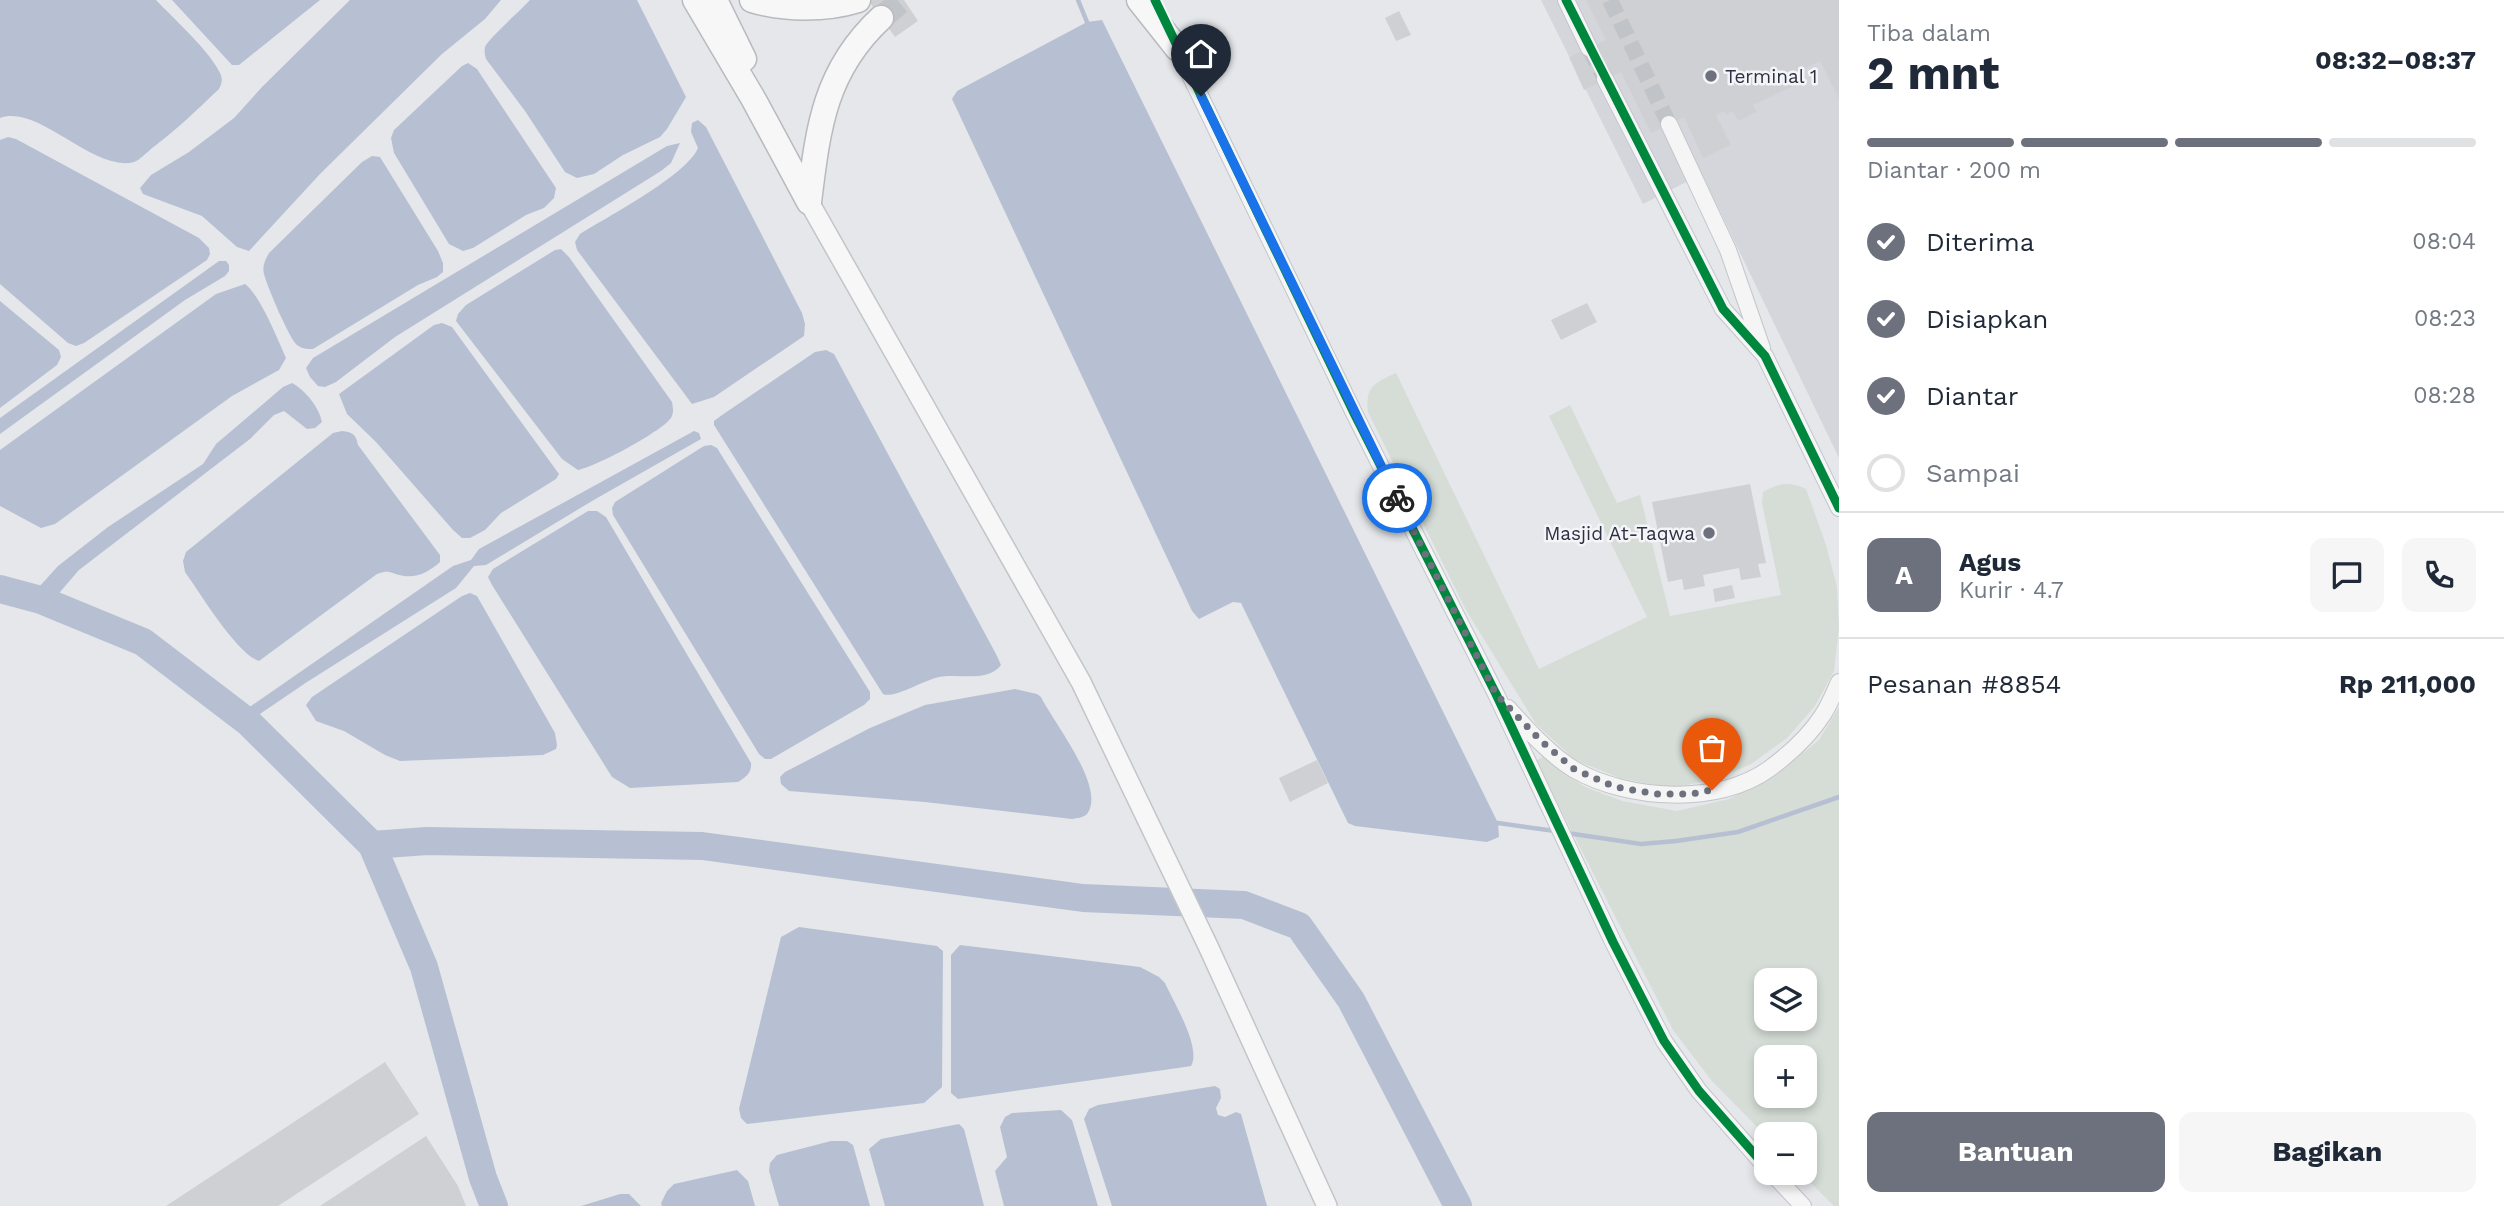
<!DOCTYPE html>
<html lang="id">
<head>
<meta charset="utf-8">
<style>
	body { margin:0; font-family:"Work Sans",sans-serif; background:#f6f6f7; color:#1f2937; height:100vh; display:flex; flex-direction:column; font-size:26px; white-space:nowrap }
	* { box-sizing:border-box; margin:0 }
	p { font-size:23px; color:#747a83 }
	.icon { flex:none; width:38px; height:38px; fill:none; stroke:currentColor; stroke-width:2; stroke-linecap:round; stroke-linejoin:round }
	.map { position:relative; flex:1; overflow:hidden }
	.panel { display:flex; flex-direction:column; background:#fff; width:665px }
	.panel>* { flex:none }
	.controls { position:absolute; left:1754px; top:968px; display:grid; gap:14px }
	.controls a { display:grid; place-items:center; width:63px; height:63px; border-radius:14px; background:#fff; box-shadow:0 4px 10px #0003; font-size:35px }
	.pin { position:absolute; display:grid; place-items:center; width:60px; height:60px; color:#fff; margin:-72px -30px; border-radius:50% 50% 50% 0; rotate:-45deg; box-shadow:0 0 7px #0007 }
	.pin .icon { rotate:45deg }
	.courier { position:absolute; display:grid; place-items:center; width:70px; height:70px; margin:-35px; border:5px solid #1a73e8; border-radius:50%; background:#fff; color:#222; box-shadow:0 2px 9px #0007 }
	.summary em { font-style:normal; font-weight:700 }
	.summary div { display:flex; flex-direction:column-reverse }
	.summary { display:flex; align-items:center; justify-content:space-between; height:119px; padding:0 28px }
	h1 { font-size:46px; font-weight:700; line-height:52px }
	.bar { display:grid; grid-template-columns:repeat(4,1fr); gap:10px 7px; align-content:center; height:84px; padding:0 28px }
	.bar i { height:9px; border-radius:5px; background:#e0e1e3 }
	.bar .on { background:#6d717d }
	.bar p { grid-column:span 4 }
	.line { display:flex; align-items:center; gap:18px; padding:0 28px; border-top:2px solid #e0e1e3 }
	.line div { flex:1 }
	.round { display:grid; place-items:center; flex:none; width:74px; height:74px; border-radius:14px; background:#f6f6f7 }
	ol { padding:0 28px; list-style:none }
	li { display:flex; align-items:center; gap:21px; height:77px }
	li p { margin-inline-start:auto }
	li .icon { padding:7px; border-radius:50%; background:#6d717d; color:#fff; stroke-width:4 }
	li:last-child { color:#747a83 }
	li i { width:38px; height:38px; border:4px solid #e0e1e3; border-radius:50% }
	.button { display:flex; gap:14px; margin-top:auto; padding:14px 28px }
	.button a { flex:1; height:80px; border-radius:14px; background:#6d717d; color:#fff; font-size:28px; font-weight:700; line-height:80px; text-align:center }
	.button a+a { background:#f6f6f7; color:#1f2937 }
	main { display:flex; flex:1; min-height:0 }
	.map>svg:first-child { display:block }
</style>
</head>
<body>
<main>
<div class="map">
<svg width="1839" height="1206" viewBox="0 0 1839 1206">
	<rect width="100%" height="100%" fill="#e5e7ea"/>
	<path fill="#d4d6dc" d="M1541,0H1839V458L1702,174L1643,204Z"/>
	<path fill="#d5ddd6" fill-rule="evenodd" d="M1396,373L1539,669L1647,617L1549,416L1570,405L1617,503L1640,495L1670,616L1781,595L1762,503L1763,492C1779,483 1789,481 1806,489L1826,545L1837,587L1839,628L1834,671L1815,706L1787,738L1751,764L1717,779L1671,788L1620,778L1575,760L1536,724L1466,610L1368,412C1365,386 1375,383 1396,373Z
		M1839,707V1206H1834L1801,1173L1804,1172V1134H1766V1136L1712,1081L1673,1030L1536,761L1543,756L1559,770L1585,787L1622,801L1677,811L1729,799L1778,773L1819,740ZM1766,980H1804V1018H1766ZM1766,1057H1804V1096H1766Z"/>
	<path fill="#b7c0d2" d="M0,0H156C174,19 209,50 220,73C223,79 222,83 219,89C197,110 175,131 151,149C146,153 140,160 134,162C94,173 39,104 0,118Z
		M172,0H320L239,65H232Z
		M350,0H501L485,19L442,54L320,174L249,251L237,247L202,216L143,194L140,188L151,175L189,152L234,118L262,87Z
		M530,0H637L686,97L667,129L660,137L623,155L594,174L577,178L565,172L525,111L486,59C485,56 484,50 485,47C488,39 521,10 530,0Z
		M1102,20L1498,823L1499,837L1487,842L1355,826L1348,823L1241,603L1233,602L1199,619L1192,611L952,99L957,91L1087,22Z
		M468,63L477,69L556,188L554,198L544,208L526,215L473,248L463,251L449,244L394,153L391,138L394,130L462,66Z
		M698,120L706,127L802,313L805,324L804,336L714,397L692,404L577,250L575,242L580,234C607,217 687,175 698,148L691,132L692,123Z
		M8,137L16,139L199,238L209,248L210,254L207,260L84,343L76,346L68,343L0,284V140Z
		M680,143L671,163L661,171L395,337L336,382L325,387L318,386L310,377L306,368L313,358L667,146Z
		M372,156L380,157L438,251L443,263V272L437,277L418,285L313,349C307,349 302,349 297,345C289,338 267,286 264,274C262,266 265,260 269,253L362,162Z
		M561,249L569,257L672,402C673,407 674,413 671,418C661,432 595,467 578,470L562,459L456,321L458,314L466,305L555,250Z
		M219,261H226L229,265V271L225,276L185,300L0,434V418Z
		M245,284C260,295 278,340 286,358L279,370L232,396L55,524L41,528L0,506V450L216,294Z
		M0,301L59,350L61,357L57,365L0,408Z
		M442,323L452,327L559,474L556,479L501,513L485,530L470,538H462L453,530L376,442L347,414L339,394L434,325Z
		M826,350L834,354L996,654L1001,665C988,683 958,673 939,677C924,680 894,699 883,694L714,425V421L722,415L815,352Z
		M292,383C306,391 319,407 322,422L315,428L307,429L284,411L274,415L250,439L79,570L60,592L53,605L30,597L58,566L108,527L203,464L216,444L283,387Z
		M342,431C352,432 356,434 358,445L440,555V562C430,571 418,578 404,576C390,574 391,569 377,574L259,661C237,654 200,593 185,572L183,561L186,552L333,433Z
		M694,431L699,433L701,439L592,501L486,565L474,566L456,588L307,682L248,722L238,715L453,566L471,560L479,549Z
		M711,445L717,448L870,692V699L864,705L771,759H765L759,754L613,515L612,508L615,502L704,446Z
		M588,511H597L606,517L751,763C752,773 746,777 738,782L630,788L612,777L492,585L488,577L493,569Z
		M470,593L477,596L555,733L557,745L556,749L543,755L400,761L385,755L344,731L316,721L306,705L312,697L462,596Z
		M1015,689L1037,694L1041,697C1053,722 1107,788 1087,814C1083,818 1077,818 1072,819L925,802L789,791L781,784L780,777L785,772L870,728L925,705Z
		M799,927L937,946L943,951L942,1087L924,1103L747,1124L741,1118L739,1109L781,937Z
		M960,945L1140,967L1159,977L1165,983C1173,1001 1202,1048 1191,1066L1178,1068L958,1099L951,1093V955Z
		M1215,1086L1220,1089L1221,1098L1216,1108L1218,1115L1225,1117L1236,1112L1241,1114L1267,1206H1112L1084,1119L1089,1109L1098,1105Z
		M1061,1110L1072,1120L1098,1206H1004L995,1171L1007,1157L1000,1127L1005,1117L1012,1113Z
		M959,1124L964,1129L984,1206H885L869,1149L881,1139Z
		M831,1141H847L853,1145L870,1206H779L769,1171L770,1163L777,1155Z
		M737,1170L748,1181L755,1206H662L661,1203L667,1191L674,1184Z
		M620,1194H629L641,1206H581Z"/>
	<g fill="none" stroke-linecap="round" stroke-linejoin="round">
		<path stroke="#b7c0d2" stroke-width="4.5" d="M1078,0L1087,22
			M1498,823L1555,831
			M1567,833L1641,844L1676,841L1738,832L1839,797"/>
		<path stroke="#b7c0d2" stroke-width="28" d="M0,589L41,600L143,642L248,722L372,845L424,967L483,1178L494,1206
			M372,845L427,841L702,846L1083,898L1244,905L1299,926L1351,1000L1458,1206"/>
	</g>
	<path fill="#cfd0d3" d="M868,0H904L918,21L895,37Z
		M1586,0H1839V99L1820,61L1797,72L1802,82L1753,105L1757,112L1738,121L1733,111L1726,115L1724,111L1716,115L1731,145L1703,158L1684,117L1651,133L1621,72L1584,90L1569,57L1606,40Z
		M1399,11L1411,35L1396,41L1385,18Z
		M1587,303L1597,322L1561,340L1551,320Z
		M1750,484L1766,563L1758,564L1761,577L1741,580L1739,568L1703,575L1705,586L1684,590L1682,579L1668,582L1652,502Z
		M1732,585L1735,598L1715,602L1713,589Z
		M1317,760L1328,783L1290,802L1279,778Z
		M385,1062L419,1114L278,1206H166Z
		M426,1136L458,1186L466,1206H320Z"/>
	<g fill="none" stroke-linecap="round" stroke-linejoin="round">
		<path stroke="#c0c3c8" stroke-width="16" stroke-dasharray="16 8" stroke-linecap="butt" d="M1610,0L1669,124
			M1589,48L1605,79"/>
		<path stroke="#c0c3c8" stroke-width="24" stroke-dasharray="24 12" stroke-linecap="butt" d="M881,18L903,0"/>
		<defs>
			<path id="tertiary" d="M1566,0L1589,48
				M1174,42L1354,413L1496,694L1613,942L1664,1041L1699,1091L1766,1167
				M1605,79L1723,309L1765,356L1839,508
				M1669,124L1728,250L1762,348
				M1508,708C1526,728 1551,756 1575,770C1628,800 1718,806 1769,769C1788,755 1809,736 1822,716C1829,706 1834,693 1839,682
				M1771,1172L1803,1206"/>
			<path id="secondary" d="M809,202L1081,682L1208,946L1327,1206"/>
			<path id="motorway" d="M695,0L754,100L809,202
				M715,0L744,59
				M752,0C784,10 826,10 858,0
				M1139,0L1177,48
				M809,202C818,129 824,71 881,18"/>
		</defs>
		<use href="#tertiary" stroke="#c3c5c8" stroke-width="18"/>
		<use href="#secondary" stroke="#c3c5c8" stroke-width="22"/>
		<use href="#motorway" stroke="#b8babe" stroke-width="27"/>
		<use href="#tertiary" stroke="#f5f5f6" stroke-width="16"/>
		<use href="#secondary" stroke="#f7f7f8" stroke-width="19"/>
		<use href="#motorway" stroke="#f7f7f8" stroke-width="24"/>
		<defs>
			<path id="cycleway" d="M1155,0L1354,413L1496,694L1613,942L1664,1041L1699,1091L1766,1167
				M1566,0L1723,309L1765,356L1839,508"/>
		</defs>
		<use href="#cycleway" stroke="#f4f5f8" stroke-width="13"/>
		<use href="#cycleway" stroke="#00873e" stroke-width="9"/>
	</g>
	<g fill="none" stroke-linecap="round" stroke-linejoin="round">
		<path stroke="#6d717d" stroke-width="7" stroke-dasharray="0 12.6" d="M1397,498L1496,694L1541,741L1574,769L1615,787L1657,794H1691L1712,790"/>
		<path stroke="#1a73e8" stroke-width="9" d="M1201,96L1397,498"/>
	</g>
	<g fill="#6d717d" stroke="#f4f5f8" stroke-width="2.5">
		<circle cx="1711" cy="76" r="7"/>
		<circle cx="1709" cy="533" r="7"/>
	</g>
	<g text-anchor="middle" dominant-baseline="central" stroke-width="5" stroke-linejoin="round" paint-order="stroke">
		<g font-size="19" fill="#2d3242" stroke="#f4f5f8" text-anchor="start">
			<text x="1725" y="76">Terminal 1</text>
			<text x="1695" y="533" text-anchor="end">Masjid At-Taqwa</text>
		</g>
	</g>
</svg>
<div class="controls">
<a><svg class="icon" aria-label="layers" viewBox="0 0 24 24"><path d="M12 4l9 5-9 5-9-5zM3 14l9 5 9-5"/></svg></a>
<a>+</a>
<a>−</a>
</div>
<div class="pin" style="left:1712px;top:790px;background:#ea580c"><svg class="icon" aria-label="bag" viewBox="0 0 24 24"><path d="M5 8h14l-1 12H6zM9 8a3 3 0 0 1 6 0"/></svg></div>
<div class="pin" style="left:1201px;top:96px;background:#1f2937"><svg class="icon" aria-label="home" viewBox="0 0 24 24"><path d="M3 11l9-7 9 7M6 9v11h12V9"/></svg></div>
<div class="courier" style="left:1397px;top:498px"><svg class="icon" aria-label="bike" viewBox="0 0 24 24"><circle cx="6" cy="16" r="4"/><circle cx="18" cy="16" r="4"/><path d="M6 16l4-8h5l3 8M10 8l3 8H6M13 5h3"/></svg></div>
</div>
<section class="panel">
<div class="summary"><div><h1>2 mnt</h1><p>Tiba dalam</p></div><em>08:32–08:37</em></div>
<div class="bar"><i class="on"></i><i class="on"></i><i class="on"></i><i></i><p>Diantar · 200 m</p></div>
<ol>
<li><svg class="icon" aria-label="check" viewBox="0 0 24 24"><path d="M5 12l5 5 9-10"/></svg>Diterima<p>08:04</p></li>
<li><svg class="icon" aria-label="check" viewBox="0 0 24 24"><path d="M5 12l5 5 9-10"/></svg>Disiapkan<p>08:23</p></li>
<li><svg class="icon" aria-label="check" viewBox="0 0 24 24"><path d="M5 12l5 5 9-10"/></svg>Diantar<p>08:28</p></li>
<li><i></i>Sampai</li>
</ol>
<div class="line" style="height:126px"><b class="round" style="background:#6d717d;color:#fff">A</b><div><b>Agus</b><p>Kurir · 4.7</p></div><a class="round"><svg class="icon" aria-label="chat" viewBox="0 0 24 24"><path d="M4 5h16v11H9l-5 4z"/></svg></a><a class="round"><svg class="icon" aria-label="phone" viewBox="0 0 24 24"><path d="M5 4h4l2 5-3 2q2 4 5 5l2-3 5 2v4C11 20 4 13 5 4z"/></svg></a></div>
<div class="line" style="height:91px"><div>Pesanan #8854</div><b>Rp 211,000</b></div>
<div class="button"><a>Bantuan</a><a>Bagikan</a></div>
</section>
</main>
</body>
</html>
